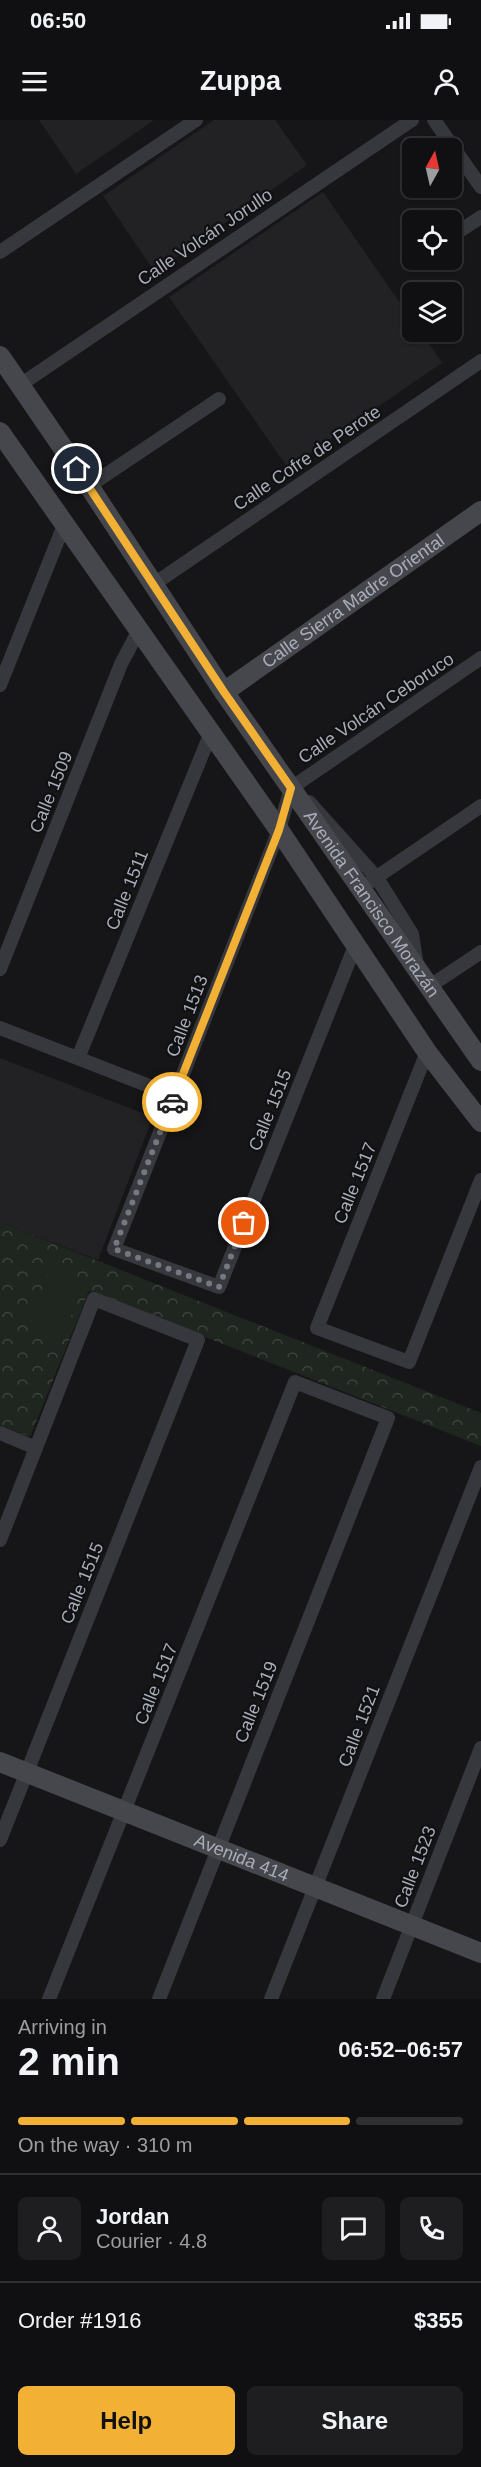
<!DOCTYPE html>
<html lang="en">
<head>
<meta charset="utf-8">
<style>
	body { margin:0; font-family:Helvetica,sans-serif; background:#1e1e20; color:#f1f3f6; height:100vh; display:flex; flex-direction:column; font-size:22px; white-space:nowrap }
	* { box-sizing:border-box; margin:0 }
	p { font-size:20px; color:#9c9d9f }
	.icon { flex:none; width:33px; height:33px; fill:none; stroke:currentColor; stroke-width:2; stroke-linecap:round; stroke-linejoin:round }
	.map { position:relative; height:1879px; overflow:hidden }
	.drawer { display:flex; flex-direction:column; background:#101012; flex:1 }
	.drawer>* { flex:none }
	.needle { width:39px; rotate:8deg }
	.fabs { position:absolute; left:402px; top:18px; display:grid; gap:12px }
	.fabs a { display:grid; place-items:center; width:60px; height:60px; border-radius:9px; background:#101012; box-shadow:0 2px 4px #0004,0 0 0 2px #303032; font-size:30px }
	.pin { position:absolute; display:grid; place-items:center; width:51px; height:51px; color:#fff; margin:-26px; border:3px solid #fff; border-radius:50%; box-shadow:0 2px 6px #0007 }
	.courier { position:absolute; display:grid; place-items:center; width:60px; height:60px; margin:-30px; border:4px solid #f2b134; border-radius:50%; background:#fff; color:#222; box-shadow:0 2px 8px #0007 }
	.headline em { font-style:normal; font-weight:700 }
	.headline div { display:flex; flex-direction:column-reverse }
	.headline { display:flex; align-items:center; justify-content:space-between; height:102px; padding:0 18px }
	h1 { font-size:39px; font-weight:700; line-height:45px }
	.bar { display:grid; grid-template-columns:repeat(4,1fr); gap:9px 6px; align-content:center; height:72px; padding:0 18px }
	.bar i { height:8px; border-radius:4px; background:#303032 }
	.bar .active { background:#f2b134 }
	.bar p { grid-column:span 4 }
	.line { display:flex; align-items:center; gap:15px; padding:0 18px; border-top:2px solid #303032 }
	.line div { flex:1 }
	.round { display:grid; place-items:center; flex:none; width:63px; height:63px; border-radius:9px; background:#1e1e20 }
	.action { display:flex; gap:12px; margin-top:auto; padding:12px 18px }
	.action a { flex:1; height:69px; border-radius:9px; background:#f2b134; color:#111; font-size:24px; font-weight:700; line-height:69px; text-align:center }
	.action a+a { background:#1e1e20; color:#f1f3f6 }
	.status { display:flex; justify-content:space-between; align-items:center; height:42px; padding:0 30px; background:#101012; direction:ltr }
	.status svg { height:16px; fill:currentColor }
	header { display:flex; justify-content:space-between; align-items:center; height:78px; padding:0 18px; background:#101012; font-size:27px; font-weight:700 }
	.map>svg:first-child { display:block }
</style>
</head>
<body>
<div class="status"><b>06:50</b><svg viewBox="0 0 49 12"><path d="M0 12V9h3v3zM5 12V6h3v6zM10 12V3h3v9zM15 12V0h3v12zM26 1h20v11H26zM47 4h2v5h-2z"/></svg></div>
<header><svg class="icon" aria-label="menu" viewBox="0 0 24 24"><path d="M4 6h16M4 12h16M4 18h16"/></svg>Zuppa<svg class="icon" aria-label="person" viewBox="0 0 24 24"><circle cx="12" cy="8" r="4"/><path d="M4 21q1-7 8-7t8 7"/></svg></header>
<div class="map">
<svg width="481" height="1879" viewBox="0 0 481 1879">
	<defs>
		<pattern id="park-crowns" width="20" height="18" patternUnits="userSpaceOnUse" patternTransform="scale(1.5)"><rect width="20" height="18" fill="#1e261f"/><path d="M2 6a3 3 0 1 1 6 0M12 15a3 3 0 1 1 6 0" fill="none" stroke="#3c433d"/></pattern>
	</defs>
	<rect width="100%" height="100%" fill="#161618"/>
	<path fill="#222225" d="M39,0H154L76,54Z
		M214,0H275L307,45L155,152L103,76Z
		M323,72L412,200V212H421L442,243L288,348L169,177Z
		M0,938L153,997L98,1140L0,1102Z"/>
	<path fill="url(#park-crowns)" d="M0,1102L481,1293V1326L89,1171L30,1317L0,1305Z"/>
	<path fill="#1e261f" d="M51,1147L85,1160L62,1219L28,1206Z"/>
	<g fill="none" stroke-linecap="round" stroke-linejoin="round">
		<path stroke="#37383d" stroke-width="14" d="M434,0L481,67
			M452,116L481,97
			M0,132L196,0
			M20,265L412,0
			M89,366L219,279
			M154,464L481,241
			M0,565L64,405
			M291,668L279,710L114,1129L219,1167L355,826
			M291,668L481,538
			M309,682L377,758L412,814L417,846
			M371,761L481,686
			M0,849L121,544L139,510
			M430,866L481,832
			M0,908L175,976
			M427,932L317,1208L409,1242L481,1060
			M78,938L210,615
			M0,1313L36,1328
			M0,1420L94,1179L198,1220L0,1720
			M49,1879L295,1262L388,1298L159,1879
			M271,1879L481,1347
			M383,1879L481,1628"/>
		<g stroke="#45474d" stroke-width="20">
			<path id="s1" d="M0,236L89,366L224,572L481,941"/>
			<path d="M0,312L279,710L427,932L481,1002"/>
			<path id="s2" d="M224,572L481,391"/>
			<path id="s3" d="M0,1642L481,1833"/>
		</g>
	</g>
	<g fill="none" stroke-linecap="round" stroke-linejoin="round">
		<path stroke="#757880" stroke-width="6" stroke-dasharray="0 10.8" d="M172,982L114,1129L219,1167L244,1103"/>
		<path stroke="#f2b134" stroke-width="8" d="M77,349L224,572L291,668L279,710L172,982"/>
	</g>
	<g text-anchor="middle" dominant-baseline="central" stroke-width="4.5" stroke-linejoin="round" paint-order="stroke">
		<g font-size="18" fill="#a8adb8" stroke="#111113">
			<text transform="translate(205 117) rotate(-34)">Calle Volcán Jorullo</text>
			<text transform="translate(307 338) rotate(-34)">Calle Cofre de Perote</text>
			<text stroke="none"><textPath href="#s2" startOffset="158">Calle Sierra Madre Oriental</textPath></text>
			<text transform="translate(376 588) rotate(-34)">Calle Volcán Ceboruco</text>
			<text transform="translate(51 672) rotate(-68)">Calle 1509</text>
			<text transform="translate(127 770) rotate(-68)">Calle 1511</text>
			<text stroke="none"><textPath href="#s1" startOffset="662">Avenida Francisco Morazán</textPath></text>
			<text transform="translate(187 896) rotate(-69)">Calle 1513</text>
			<text transform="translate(270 990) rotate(-68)">Calle 1515</text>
			<text transform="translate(355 1063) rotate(-68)">Calle 1517</text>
			<text transform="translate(82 1463) rotate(-68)">Calle 1515</text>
			<text transform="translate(156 1564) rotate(-68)">Calle 1517</text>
			<text transform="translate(256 1582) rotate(-68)">Calle 1519</text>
			<text transform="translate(359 1606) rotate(-69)">Calle 1521</text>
			<text stroke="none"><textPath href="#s3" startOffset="260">Avenida 414</textPath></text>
			<text transform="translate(415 1747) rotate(-69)">Calle 1523</text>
		</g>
	</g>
</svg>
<div class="fabs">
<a><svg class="needle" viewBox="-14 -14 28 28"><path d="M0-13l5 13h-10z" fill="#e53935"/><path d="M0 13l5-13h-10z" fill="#9c9d9f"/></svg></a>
<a><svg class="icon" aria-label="locate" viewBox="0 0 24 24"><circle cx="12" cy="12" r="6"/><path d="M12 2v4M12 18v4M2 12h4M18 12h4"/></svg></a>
<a><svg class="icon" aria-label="layers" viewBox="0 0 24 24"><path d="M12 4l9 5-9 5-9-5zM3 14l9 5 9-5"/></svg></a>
</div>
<div class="pin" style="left:244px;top:1103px;background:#ea580c"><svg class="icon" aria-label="bag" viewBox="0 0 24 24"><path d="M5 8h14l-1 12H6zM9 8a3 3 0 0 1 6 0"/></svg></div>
<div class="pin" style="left:77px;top:349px;background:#1f2937"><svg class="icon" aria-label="home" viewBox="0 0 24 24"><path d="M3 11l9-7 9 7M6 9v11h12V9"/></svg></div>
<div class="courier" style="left:172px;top:982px"><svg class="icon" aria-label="car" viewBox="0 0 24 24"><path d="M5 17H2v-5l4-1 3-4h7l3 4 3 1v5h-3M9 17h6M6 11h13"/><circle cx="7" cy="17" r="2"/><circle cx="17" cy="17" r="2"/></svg></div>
</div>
<section class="drawer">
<div class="headline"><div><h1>2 min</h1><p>Arriving in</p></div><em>06:52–06:57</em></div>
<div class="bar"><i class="active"></i><i class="active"></i><i class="active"></i><i></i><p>On the way · 310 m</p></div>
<div class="line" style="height:108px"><a class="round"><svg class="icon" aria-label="person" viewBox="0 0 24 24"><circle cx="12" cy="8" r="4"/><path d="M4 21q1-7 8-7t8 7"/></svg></a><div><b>Jordan</b><p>Courier · 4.8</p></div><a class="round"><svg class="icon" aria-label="chat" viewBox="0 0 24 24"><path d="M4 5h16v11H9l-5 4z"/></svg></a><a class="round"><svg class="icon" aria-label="phone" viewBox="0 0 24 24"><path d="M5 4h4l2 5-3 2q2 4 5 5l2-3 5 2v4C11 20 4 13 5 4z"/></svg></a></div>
<div class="line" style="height:78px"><div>Order #1916</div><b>$355</b></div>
<div class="action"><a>Help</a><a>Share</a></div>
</section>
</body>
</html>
